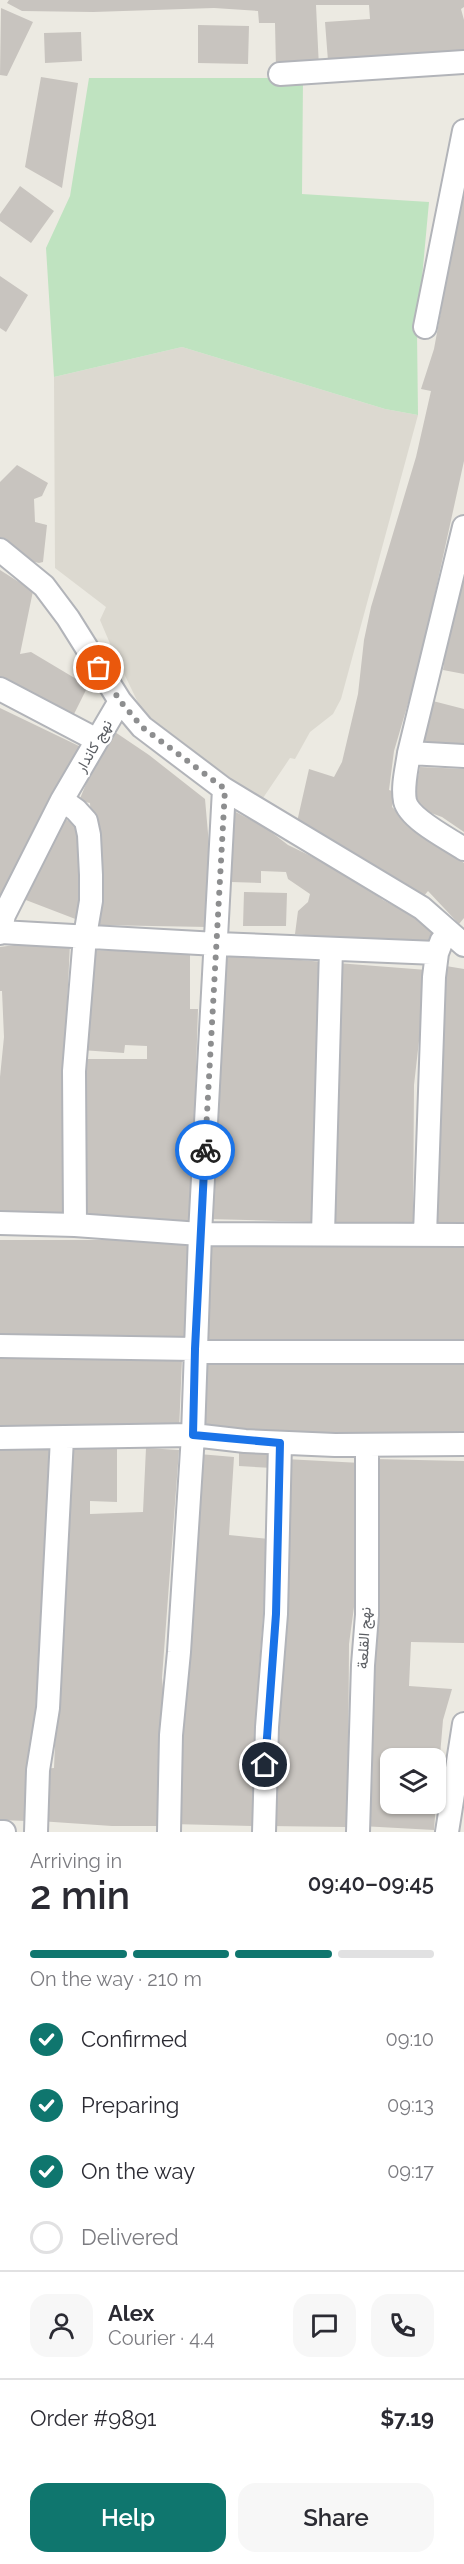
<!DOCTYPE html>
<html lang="en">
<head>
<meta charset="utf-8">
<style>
	body { margin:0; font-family:Raleway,Vazirmatn,sans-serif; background:#f7f7f7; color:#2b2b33; height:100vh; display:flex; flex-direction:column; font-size:22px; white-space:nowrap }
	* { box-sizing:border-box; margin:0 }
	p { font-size:20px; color:#7c7c81 }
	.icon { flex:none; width:33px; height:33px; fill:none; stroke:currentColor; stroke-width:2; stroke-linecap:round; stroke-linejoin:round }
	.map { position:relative; height:1832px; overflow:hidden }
	.side { display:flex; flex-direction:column; background:#fff; flex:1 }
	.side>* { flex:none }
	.fabs { position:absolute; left:380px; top:1748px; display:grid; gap:12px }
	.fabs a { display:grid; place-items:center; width:66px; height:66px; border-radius:12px; background:#fff; box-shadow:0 2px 4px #0004; font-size:30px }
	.pin { position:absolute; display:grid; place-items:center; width:51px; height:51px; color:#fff; margin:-26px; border:3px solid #fff; border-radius:50%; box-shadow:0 2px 6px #0007 }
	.courier { position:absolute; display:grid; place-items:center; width:60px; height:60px; margin:-30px; border:4px solid #1a73e8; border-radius:50%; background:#fff; color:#222; box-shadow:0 2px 8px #0007 }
	.overview em { font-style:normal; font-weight:600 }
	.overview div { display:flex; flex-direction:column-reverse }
	.overview { display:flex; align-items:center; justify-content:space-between; height:102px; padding:0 30px }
	h1 { font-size:39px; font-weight:600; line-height:45px }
	.bar { display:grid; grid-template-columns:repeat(4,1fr); gap:9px 6px; align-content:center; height:72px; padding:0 30px }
	.bar i { height:8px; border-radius:4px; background:#e1e1e2 }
	.bar .selected { background:#0f766e }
	.bar p { grid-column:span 4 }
	.line { display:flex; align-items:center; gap:15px; padding:0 30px; border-top:2px solid #e1e1e2 }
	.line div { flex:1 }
	.round { display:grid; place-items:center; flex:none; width:63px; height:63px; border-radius:18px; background:#f7f7f7 }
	ol { padding:0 30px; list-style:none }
	li { display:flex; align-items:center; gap:18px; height:66px }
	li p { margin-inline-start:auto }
	li .icon { padding:6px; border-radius:50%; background:#0f766e; color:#fff; stroke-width:4 }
	li:last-child { color:#7c7c81 }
	li i { width:33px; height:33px; border:3px solid #e1e1e2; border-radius:50% }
	.button { display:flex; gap:12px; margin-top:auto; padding:12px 30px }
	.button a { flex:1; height:69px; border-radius:18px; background:#0f766e; color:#fff; font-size:24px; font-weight:600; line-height:69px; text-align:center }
	.button a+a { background:#f7f7f7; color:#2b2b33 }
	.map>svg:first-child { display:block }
</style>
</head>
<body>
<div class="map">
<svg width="464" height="1832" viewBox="0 0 464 1832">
	<rect width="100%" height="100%" fill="#eceae2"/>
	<path fill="#dcd9d0" d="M182,347L385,409L418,415L341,699L333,714L310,732L295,759L290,758L261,801L148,723L114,653L100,620L106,607L55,568L54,377Z"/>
	<path fill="#bfe3c0" d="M89,78H303L302,194L429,202L417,332L418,415L385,409L182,347L54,377L46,248L70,196Z"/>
	<path fill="#c8c4bf" d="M9,0H464V7L461,9L464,20V50L417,58L328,61L325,22L370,19L369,5H316L319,68H276L275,23H259L258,11L214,8L93,12L22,11L7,3Z
		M1,8L33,22L7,76L0,75Z
		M198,25L249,26L248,64L198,63Z
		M81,32L82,61L45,63L44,33Z
		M41,77L78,83L62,188L25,167Z
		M464,185V461L419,666L394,751L389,790L395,792L392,807L415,828L433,837L464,863V918L459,924L428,891L419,902L297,822L309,769L334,777L342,762L358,694L364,640L371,607L416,457L431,391L421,389L434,349Z
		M20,186L54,211L31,243L0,221V214Z
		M0,276L28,295L6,332L0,328Z
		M17,465L48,483L42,496L34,499L35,522L47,525L43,562L39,563L22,559L0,545V482Z
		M464,556V674L443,670L451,614Z
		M0,570L33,591L20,654L31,652L88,686L72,718L0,680Z
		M429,700L464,709V745L420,743Z
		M0,708L81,747L0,900Z
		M109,728L149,755L205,799L212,879L208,927L97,925L90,803L79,801Z
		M420,767L464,769V832L442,817L412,806Z
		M232,810L266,828L288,845L346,873L383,900L436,928L430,941L352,940L295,934L298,911L308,902L310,894L288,879L286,872L261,871V883L231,882Z
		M62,817L84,830L81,844L78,920L18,897Z
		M244,892L287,893L286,926H243Z
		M30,943L70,944L62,1111L64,1215L0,1213V1077L4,1037L2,991H0V947Z
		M89,950L190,953V1009H198L191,1222L81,1216L82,1059H147V1046L125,1045L124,1053L81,1050Z
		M227,954L324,962L313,1222L208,1219L210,1117L218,1119L222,1017Z
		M337,963L427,970L414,1085L413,1223L330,1225Z
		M440,965L464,969V1227L434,1226Z
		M0,1240H131L188,1245V1295L183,1344L110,1338L0,1334Z
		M206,1241L464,1245V1345L328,1341V1348L197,1344Z
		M0,1351L182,1359L179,1431H0Z
		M205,1360L464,1362V1437L339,1436L204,1429Z
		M0,1445L49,1448L39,1658L27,1821L0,1820Z
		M68,1447L117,1449V1502L90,1501V1514L143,1512L146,1448L179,1450L162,1678L164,1700L162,1826H112L39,1821L43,1769L54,1768Z
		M239,1452L273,1454V1468L239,1466Z
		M199,1454L234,1457L229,1535L269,1539L259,1669L252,1826L172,1824Z
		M285,1459L361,1463L354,1607L349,1644L348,1790L346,1827L269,1826Z
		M373,1459L464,1461V1643L411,1642L409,1686L452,1689L443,1720L437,1791L435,1758H390V1803H436L434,1830L361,1826L363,1786L372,1787L373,1752L364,1751Z"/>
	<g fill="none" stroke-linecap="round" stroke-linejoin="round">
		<defs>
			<path id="street" d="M280,74L464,62
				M425,327L464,131
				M464,527L409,753C407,768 402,786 405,801C409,819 449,839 464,849
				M0,550L44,586L68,618L120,701L62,800L4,915L0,933
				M0,689L97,740
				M120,701L142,727L224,789L422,908L464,945
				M409,753L464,756
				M62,800L76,810L86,821L89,835L91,875V901L85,936L74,1071L75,1225
				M1,932L217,944L437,953
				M0,1223L75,1225L200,1234L464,1235
				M323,1234L331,949
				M425,1235L434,977L437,953L442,940
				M0,1346L195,1349
				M195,1352H464
				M0,1438L193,1435L245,1441L335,1445L464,1444
				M0,1832H4
				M36,1832L38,1770L48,1708L62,1438
				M169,1832L171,1735L179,1652L193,1435L200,1234L224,789
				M264,1832L267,1727L276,1614L280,1443
				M358,1832L363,1665L367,1615V1445
				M447,1832L464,1724"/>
		</defs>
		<use href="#street" stroke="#b2b4b9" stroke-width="26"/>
		<use href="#street" stroke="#fff" stroke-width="22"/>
	</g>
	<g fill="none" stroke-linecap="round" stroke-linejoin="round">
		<path stroke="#8d8e8f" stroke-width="6" stroke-dasharray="0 10.8" d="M99,668L120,701L142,727L225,789L205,1150"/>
		<path stroke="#1a73e8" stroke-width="8" d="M205,1150L195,1349L193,1435L280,1443L276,1614L265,1765"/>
	</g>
	<g text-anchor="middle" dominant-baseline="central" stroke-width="4.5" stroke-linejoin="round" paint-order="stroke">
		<g font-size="15" fill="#5a5d62" stroke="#fff">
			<text transform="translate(94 746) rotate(-60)">نهج كاندار</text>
			<text transform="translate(364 1638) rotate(-87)">نهج القلعة</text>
		</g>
	</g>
</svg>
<div class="fabs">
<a><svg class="icon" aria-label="layers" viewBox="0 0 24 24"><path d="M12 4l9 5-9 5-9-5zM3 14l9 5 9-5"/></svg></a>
</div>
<div class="pin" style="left:99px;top:668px;background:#ea580c"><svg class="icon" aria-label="bag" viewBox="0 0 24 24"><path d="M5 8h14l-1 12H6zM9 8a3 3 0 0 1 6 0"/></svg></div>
<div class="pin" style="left:265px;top:1765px;background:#1f2937"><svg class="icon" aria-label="home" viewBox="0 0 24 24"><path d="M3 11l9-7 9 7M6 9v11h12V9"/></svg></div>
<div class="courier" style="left:205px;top:1150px"><svg class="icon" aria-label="bike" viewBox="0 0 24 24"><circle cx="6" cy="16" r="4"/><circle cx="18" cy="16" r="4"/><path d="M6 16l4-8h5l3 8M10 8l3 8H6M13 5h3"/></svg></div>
</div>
<section class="side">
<div class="overview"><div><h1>2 min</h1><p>Arriving in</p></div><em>09:40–09:45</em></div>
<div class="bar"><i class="selected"></i><i class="selected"></i><i class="selected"></i><i></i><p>On the way · 210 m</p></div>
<ol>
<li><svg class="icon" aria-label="check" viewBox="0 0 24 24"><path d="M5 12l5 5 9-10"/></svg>Confirmed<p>09:10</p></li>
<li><svg class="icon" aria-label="check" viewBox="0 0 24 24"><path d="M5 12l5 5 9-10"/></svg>Preparing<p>09:13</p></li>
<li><svg class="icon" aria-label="check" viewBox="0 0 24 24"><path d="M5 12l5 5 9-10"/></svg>On the way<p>09:17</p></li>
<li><i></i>Delivered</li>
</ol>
<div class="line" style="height:108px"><a class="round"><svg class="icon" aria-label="person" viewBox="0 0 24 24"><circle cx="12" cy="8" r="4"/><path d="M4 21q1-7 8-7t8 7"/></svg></a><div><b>Alex</b><p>Courier · 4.4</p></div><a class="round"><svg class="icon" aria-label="chat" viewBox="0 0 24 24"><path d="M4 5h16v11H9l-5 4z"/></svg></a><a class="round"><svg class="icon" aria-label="phone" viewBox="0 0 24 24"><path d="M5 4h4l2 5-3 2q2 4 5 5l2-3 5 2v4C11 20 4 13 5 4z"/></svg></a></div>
<div class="line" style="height:78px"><div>Order #9891</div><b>$7.19</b></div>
<div class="button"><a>Help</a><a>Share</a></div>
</section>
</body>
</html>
